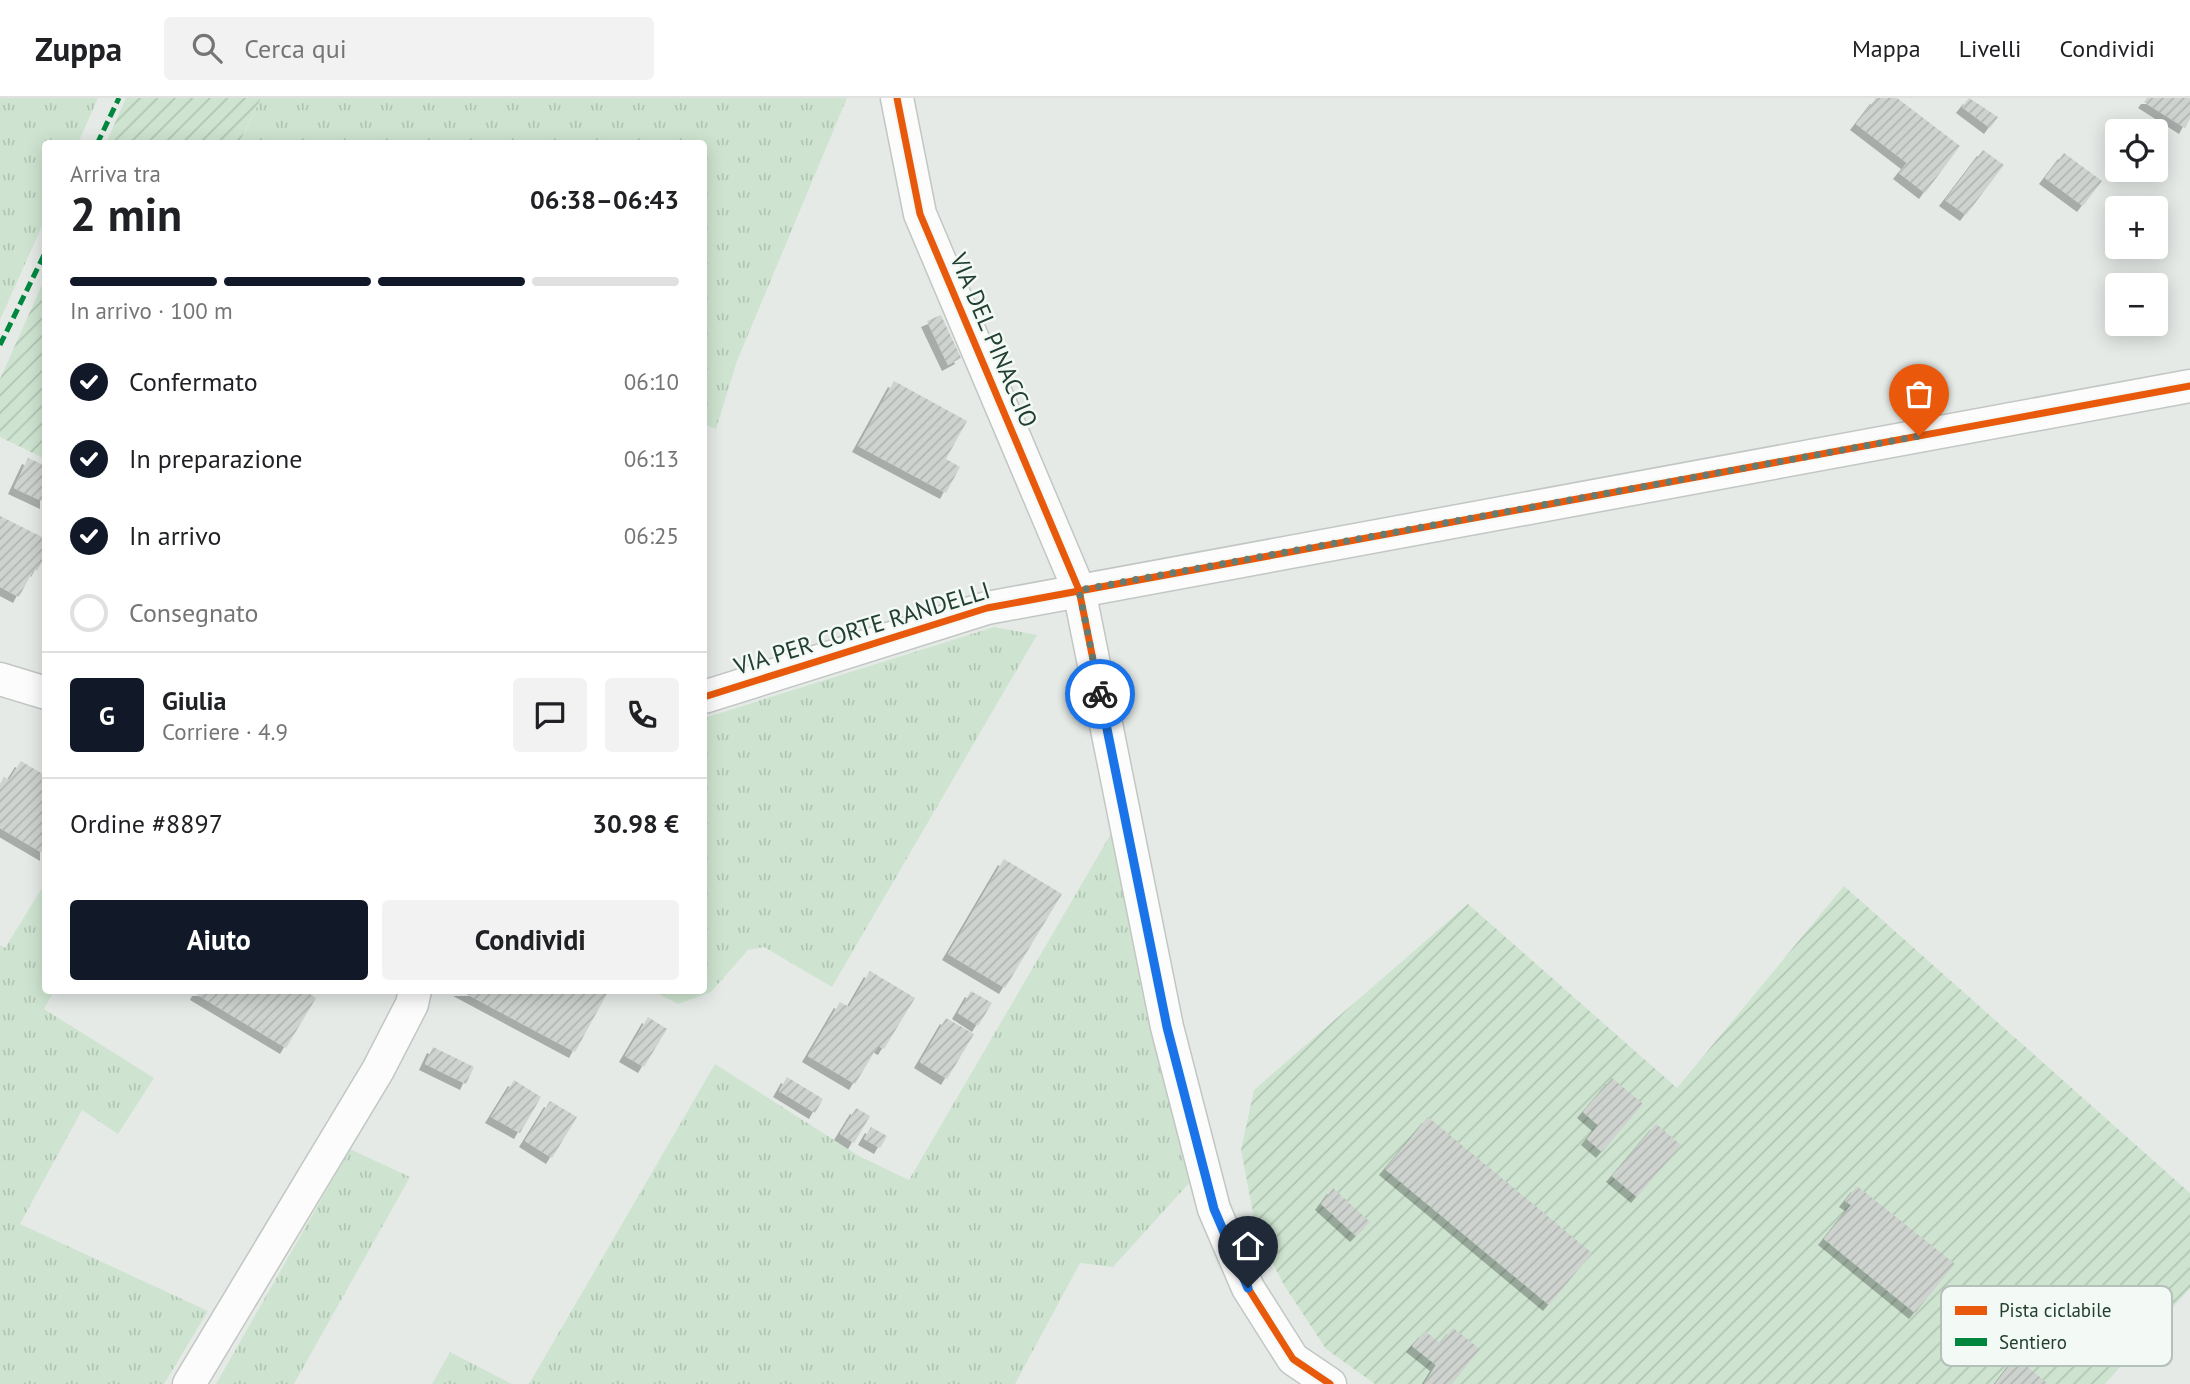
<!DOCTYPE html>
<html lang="it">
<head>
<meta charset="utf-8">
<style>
	body { margin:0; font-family:"PT Sans",sans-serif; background:#f2f2f2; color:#202124; height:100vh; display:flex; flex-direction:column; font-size:26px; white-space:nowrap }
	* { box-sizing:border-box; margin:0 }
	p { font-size:23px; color:#757577 }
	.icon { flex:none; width:38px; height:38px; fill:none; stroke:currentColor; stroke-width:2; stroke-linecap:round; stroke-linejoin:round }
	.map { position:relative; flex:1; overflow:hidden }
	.details { position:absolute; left:42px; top:42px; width:665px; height:854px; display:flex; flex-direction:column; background:#fff; border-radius:7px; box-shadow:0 4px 18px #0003 }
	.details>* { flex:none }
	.buttons { position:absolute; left:2105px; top:21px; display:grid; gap:14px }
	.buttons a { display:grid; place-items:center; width:63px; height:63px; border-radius:7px; background:#fff; box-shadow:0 4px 18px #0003; font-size:35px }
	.pin { position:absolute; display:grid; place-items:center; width:60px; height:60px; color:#fff; margin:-72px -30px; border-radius:50% 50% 50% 0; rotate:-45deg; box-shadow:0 0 7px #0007 }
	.pin .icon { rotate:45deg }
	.courier { position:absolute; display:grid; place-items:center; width:70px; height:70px; margin:-35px; border:5px solid #1a73e8; border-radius:50%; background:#fff; color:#222; box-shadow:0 2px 9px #0007 }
	.summary em { font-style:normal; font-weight:600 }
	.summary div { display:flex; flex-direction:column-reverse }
	.summary { display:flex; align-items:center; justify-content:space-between; height:119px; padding:0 28px }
	h1 { font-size:46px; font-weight:600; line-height:52px }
	.bar { display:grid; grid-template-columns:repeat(4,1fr); gap:10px 7px; align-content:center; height:84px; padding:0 28px }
	.bar i { height:9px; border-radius:5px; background:#e0e0e0 }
	.bar .on { background:#111827 }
	.bar p { grid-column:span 4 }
	.line { display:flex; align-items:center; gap:18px; padding:0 28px; border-top:2px solid #e0e0e0 }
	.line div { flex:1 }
	.round { display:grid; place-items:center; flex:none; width:74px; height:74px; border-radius:7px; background:#f2f2f2 }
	ol { padding:0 28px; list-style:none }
	li { display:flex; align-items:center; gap:21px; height:77px }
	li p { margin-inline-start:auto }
	li .icon { padding:7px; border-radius:50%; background:#111827; color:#fff; stroke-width:4 }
	li:last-child { color:#757577 }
	li i { width:38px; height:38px; border:4px solid #e0e0e0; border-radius:50% }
	.action { display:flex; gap:14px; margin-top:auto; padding:14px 28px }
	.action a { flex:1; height:80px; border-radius:7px; background:#111827; color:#fff; font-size:28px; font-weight:600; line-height:80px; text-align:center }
	.action a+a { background:#f2f2f2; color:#202124 }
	header { display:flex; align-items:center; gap:42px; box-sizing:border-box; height:98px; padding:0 35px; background:#fff; border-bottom:2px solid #e0e0e0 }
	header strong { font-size:33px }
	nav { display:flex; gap:38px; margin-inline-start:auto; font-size:24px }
	.search { width:490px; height:63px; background:#f2f2f2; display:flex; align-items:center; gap:18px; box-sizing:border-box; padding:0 24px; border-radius:7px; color:#757577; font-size:26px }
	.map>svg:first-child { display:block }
</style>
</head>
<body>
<header>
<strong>Zuppa</strong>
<div class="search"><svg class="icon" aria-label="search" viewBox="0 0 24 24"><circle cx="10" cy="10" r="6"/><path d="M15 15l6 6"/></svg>Cerca qui</div>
<nav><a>Mappa</a><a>Livelli</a><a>Condividi</a></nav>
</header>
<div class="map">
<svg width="2190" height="1286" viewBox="0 0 2190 1286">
	<defs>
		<pattern id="grass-tufts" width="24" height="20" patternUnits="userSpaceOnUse" patternTransform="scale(1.75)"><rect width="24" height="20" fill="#cee4d0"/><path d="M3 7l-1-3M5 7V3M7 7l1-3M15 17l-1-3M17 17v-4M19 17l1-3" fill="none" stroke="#b1c5b3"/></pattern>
		<pattern id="garden-furrows" width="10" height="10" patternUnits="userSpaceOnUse" patternTransform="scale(1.75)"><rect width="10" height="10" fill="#cee4d0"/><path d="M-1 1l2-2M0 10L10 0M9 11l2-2" fill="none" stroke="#b1c5b3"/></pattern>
		<pattern id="building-hatch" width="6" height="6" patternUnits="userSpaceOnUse" patternTransform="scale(1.75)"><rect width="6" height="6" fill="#ced3d0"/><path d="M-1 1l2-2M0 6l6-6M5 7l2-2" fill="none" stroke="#b1b6b3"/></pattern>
		<filter id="shadow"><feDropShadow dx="-6" dy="6" stdDeviation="0" flood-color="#0004"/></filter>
	</defs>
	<rect width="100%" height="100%" fill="#e5eae7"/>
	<path fill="url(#grass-tufts)" d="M0,0H98L78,45L46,46L45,121L0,222Z
		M261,0H847L737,263L716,331L704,326V46H239Z
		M994,529L1037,537L832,889L764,849L748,852L711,894L678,906L653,893L704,892V620Z
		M1112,734L1191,1083L1113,1169L1080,1165L1015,1286H529L715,966L859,1058L909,1082Z
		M45,785L46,892L54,893L44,911L154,980L118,1036L82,1012L20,1126L208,1213L164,1286H0V847L5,850Z
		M350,1051L410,1079L294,1286H216Z
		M450,1254L512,1286H432Z"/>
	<path fill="url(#garden-furrows)" d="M126,0H261L239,45H106Z
		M45,180V361L0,339V281Z
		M1844,788L2190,1095V1190L2105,1286H1375L1326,1251L1284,1187L1257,1136L1241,1052L1254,992L1468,806L1677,990Z"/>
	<path fill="url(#building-hatch)" filter="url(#shadow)" d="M1876,0H1897L1960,48L1925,95L1899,75L1907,65L1856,26Z
		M1969,0L1998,19L1990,30L1962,9Z
		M2147,0H2190V21L2185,30L2144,4Z
		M1983,52L2004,67L1966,117L1945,102Z
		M2064,55L2102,83L2083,108L2045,80Z
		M941,217L961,260L948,267L927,223Z
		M894,283L967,323L946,361L960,369L946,395L858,348Z
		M28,360L46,368V405L14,390Z
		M0,418L46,441V456L37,473L34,471L19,499L0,489Z
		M21,663L46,678V757L0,730V686L4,679L9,682Z
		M1004,761L1062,796L1005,890L948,856Z
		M870,873L915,900L884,951L878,948L855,986L808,958L840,904L849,909Z
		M198,892H304L316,900L286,950L196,896Z
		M459,892H609L575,954Z
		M971,893L992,905L978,928L958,915Z
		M648,919L667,931L644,969L625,958Z
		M946,920L974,936L947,981L920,964Z
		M433,949L474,969L466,986L425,966Z
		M787,979L823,1001L815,1015L779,993Z
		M1612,980L1643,1006L1602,1054L1587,1041L1598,1027L1583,1014Z
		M514,982L541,999L520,1035L491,1019Z
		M550,1003L577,1019L552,1060L525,1043Z
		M856,1010L870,1018L854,1045L840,1036Z
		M1428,1019L1592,1155L1549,1207L1385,1071Z
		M1656,1026L1681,1047L1637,1099L1612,1078Z
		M871,1029L887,1038L880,1050L864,1041Z
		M1857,1088L1955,1166L1915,1215L1824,1141L1851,1107L1845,1103Z
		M1333,1090L1370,1124L1356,1138L1321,1106Z
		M1453,1230L1480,1251L1452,1286H1424L1436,1267L1412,1248L1425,1233L1440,1245Z
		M2016,1259L2047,1285L2046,1286H1995Z"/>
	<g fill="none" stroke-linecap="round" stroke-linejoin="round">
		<defs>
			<path id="street" d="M897,0L920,116L1079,492L1167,929L1214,1111L1248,1190L1293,1261L1330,1286
				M0,581L46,595
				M704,599L987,510L2190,288
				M189,1286L378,972L412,906L415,892"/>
		</defs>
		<use href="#street" stroke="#c2c7c4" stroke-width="35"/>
		<use href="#street" stroke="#fbfcfb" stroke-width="32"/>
		<path stroke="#00873e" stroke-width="5" stroke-dasharray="10 5" stroke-linecap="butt" d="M97,46L119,0
			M0,247L46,153"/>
		<defs>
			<path id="cycleway" d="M897,0L920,116L1079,492L1167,929L1214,1111L1248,1190L1293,1261L1330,1286
				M704,599L987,510L2190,288"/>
		</defs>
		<use href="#cycleway" stroke="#f3f9f5" stroke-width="11"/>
		<use href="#cycleway" stroke="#e8590c" stroke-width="7"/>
	</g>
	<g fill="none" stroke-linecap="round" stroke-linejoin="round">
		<path stroke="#667b71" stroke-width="7" stroke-dasharray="0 12.6" d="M1100,596L1079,492L1919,338"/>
		<path stroke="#1a73e8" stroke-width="9" d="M1100,596L1167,929L1214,1111L1248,1190"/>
	</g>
	<g text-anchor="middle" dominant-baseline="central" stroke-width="5" stroke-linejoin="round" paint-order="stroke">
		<g font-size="24" fill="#223f31" stroke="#f3f9f5">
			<text transform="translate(994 242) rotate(67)">VIA DEL PINACCIO</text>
			<text transform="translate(862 530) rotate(-17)">VIA PER CORTE RANDELLI</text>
		</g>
	</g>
	<rect x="1941" y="1188" width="231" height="80" rx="10" fill="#f3f9f5" stroke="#b4c1ba" stroke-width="2"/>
	<rect x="1955" y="1208" width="32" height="9" fill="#e8590c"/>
	<rect x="1955" y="1240" width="32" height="8" fill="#00873e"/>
	<g font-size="19" fill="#223f31">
		<text x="1999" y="1219">Pista ciclabile</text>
		<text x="1999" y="1251">Sentiero</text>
	</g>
</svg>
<div class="buttons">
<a><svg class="icon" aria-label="locate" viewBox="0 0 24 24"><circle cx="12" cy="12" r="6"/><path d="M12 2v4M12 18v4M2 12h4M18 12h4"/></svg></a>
<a>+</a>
<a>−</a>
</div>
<div class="pin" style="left:1919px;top:338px;background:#ea580c"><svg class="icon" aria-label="bag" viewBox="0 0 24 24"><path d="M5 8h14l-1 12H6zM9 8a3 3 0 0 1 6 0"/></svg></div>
<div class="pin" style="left:1248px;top:1190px;background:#1f2937"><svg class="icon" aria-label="home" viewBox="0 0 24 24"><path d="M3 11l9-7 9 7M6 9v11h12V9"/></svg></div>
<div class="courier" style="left:1100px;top:596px"><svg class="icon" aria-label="bike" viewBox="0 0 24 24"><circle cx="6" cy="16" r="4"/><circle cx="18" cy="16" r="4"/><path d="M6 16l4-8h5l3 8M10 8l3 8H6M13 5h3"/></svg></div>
<section class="details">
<div class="summary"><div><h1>2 min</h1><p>Arriva tra</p></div><em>06:38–06:43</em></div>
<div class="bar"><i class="on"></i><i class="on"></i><i class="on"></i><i></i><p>In arrivo · 100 m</p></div>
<ol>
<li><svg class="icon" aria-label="check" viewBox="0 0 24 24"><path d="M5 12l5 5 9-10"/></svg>Confermato<p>06:10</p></li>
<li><svg class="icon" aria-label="check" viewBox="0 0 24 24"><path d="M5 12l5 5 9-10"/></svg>In preparazione<p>06:13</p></li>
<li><svg class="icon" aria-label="check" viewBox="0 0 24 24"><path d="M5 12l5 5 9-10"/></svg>In arrivo<p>06:25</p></li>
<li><i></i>Consegnato</li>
</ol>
<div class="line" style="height:126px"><b class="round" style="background:#111827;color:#fff">G</b><div><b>Giulia</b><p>Corriere · 4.9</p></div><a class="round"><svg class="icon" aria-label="chat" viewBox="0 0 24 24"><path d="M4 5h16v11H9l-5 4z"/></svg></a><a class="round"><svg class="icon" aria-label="phone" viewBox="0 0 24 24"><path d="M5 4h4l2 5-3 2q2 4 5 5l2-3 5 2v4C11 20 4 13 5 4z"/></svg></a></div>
<div class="line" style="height:91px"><div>Ordine #8897</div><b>30.98 €</b></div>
<div class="action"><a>Aiuto</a><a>Condividi</a></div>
</section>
</div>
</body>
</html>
